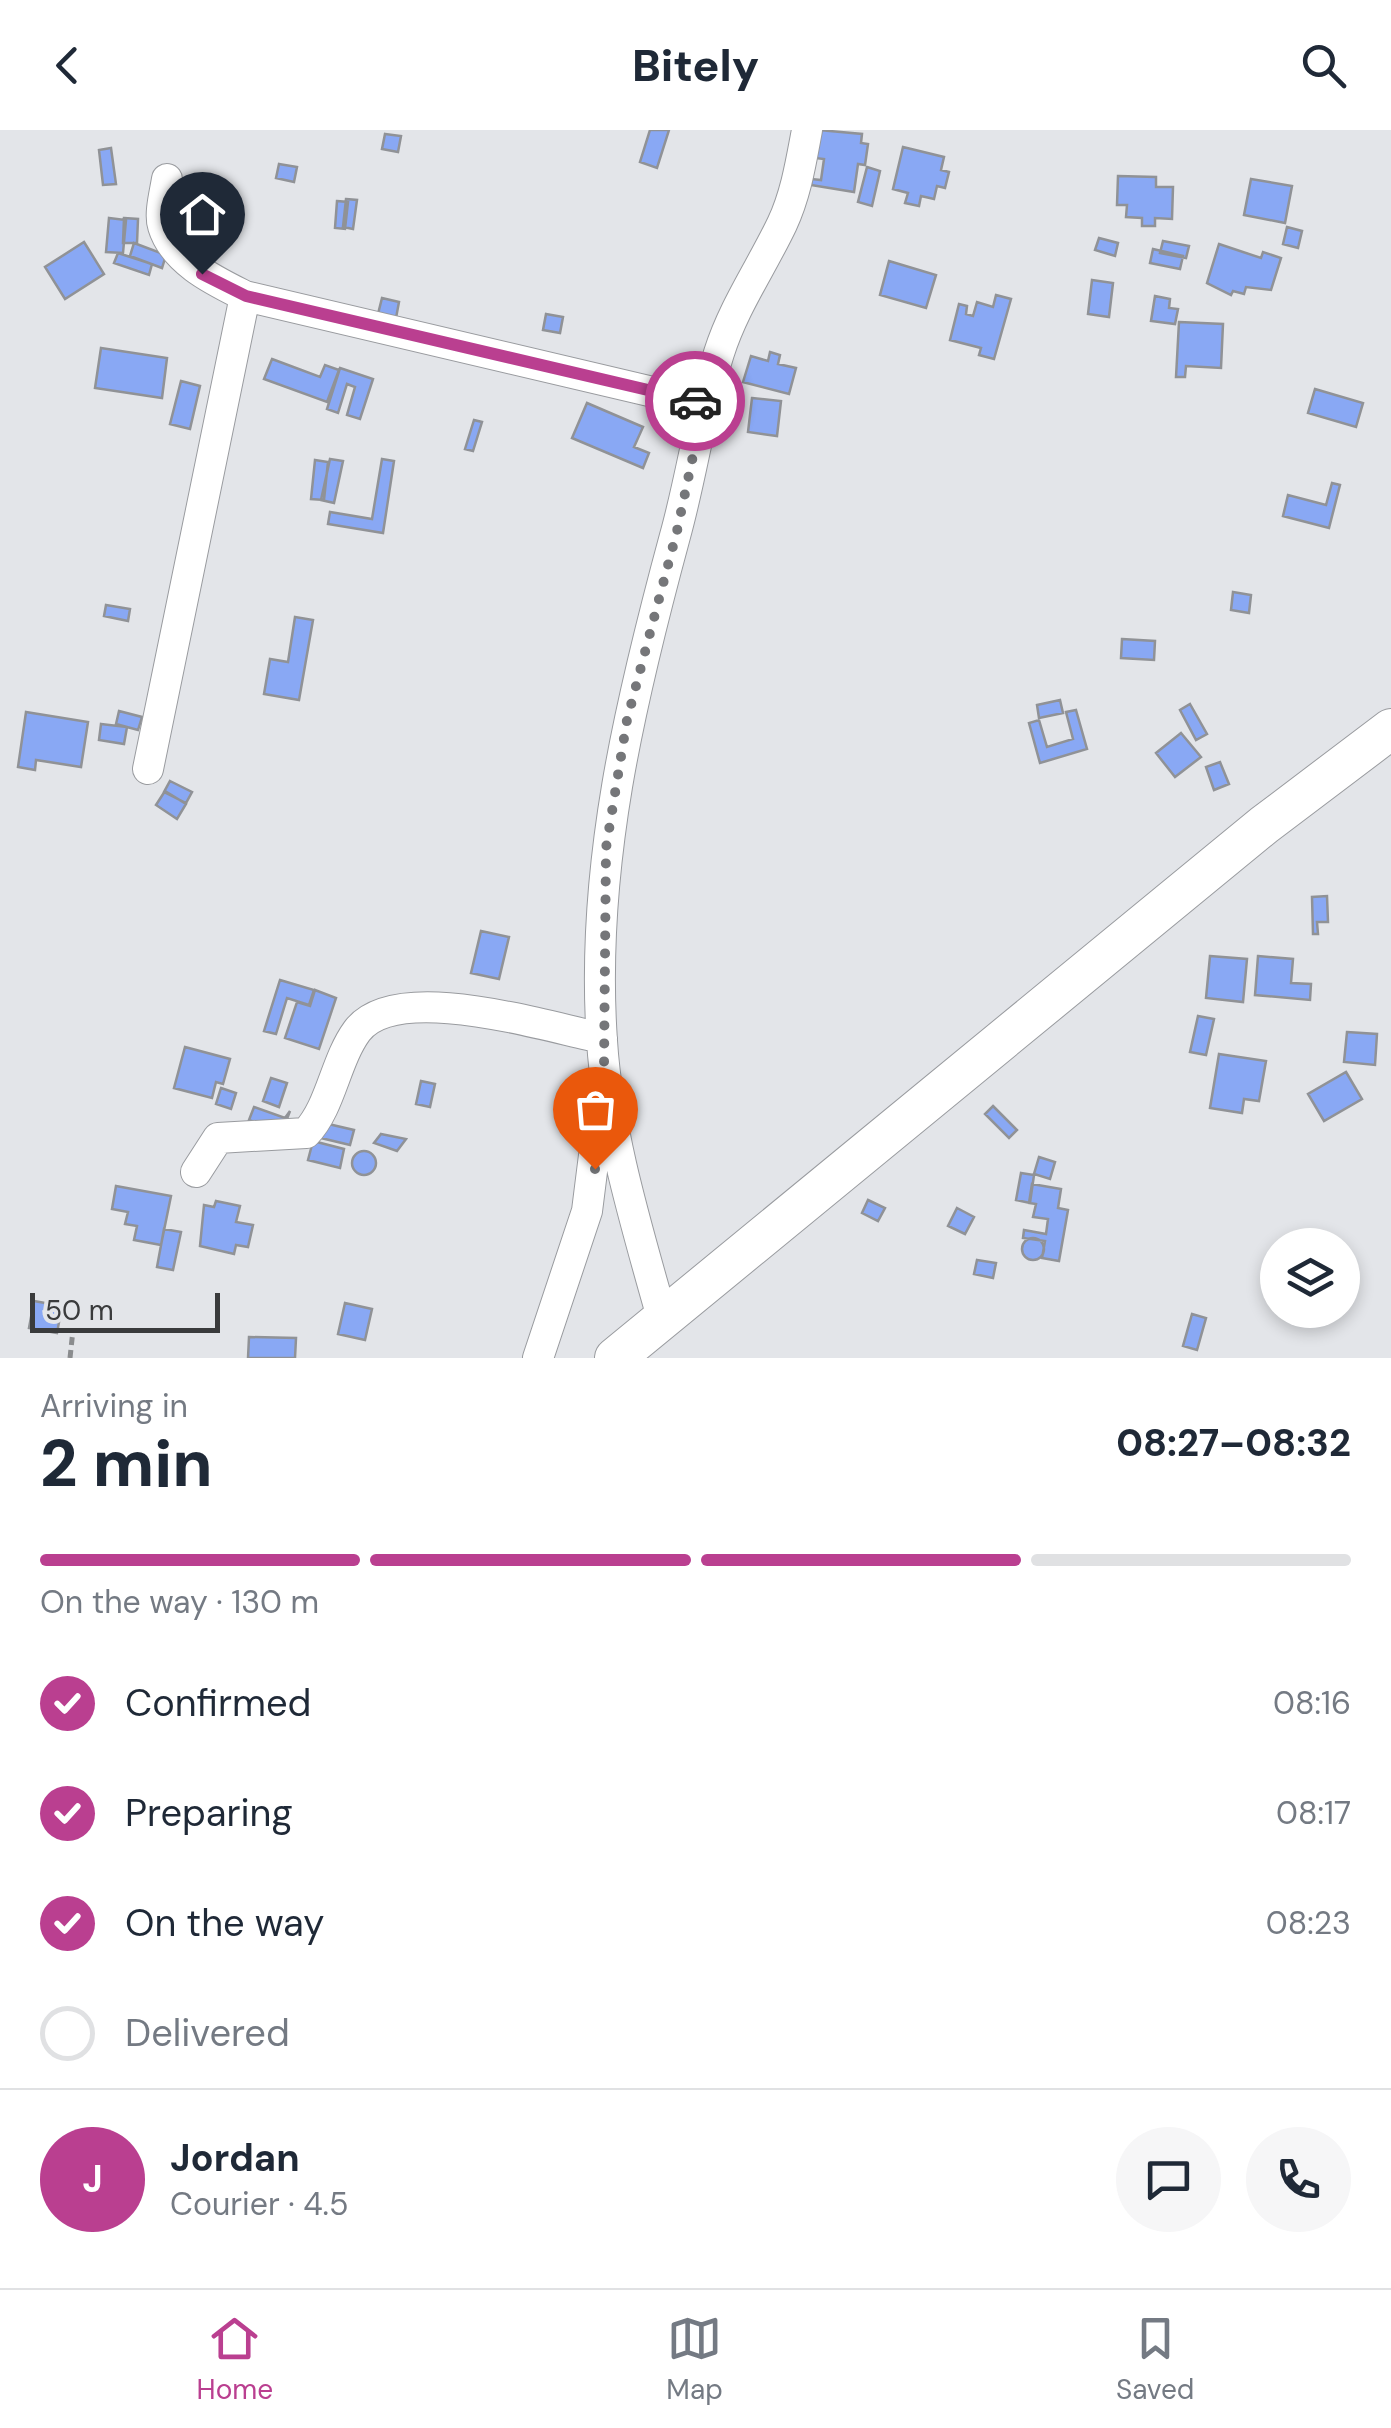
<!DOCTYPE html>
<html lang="en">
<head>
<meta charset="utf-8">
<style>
	body { margin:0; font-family:"DM Sans",sans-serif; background:#f6f6f7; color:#1f2937; height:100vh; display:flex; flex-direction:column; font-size:38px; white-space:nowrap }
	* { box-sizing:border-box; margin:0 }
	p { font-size:32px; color:#747a83 }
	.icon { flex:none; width:55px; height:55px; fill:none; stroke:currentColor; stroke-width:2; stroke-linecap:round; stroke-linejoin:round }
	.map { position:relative; height:1228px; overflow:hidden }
	.drawer { display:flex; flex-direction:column; background:#fff; flex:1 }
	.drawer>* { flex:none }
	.tools { position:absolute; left:1260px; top:1098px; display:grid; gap:20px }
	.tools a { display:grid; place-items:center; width:100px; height:100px; border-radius:50%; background:#fff; box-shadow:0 5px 15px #0003; font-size:50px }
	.scale { position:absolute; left:30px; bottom:25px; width:190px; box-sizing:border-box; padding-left:10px; border:5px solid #3a3b3c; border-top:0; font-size:28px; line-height:35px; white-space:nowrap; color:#3a3b3c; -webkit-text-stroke:8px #e3e5e9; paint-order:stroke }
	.pin { position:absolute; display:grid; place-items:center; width:85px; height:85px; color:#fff; margin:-102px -42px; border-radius:50% 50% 50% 0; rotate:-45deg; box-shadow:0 0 10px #0007 }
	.pin .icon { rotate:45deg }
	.courier { position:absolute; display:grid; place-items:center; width:100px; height:100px; margin:-50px; border:8px solid #ba3f90; border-radius:50%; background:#fff; color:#222; box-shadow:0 2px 12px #0007 }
	.head em { font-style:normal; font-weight:800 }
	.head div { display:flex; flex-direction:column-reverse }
	.head { display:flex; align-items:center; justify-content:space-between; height:170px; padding:0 40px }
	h1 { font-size:65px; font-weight:800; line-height:75px }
	.bar { display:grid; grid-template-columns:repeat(4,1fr); gap:15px 10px; align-content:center; height:120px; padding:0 40px }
	.bar i { height:12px; border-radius:8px; background:#e0e1e3 }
	.bar .selected { background:#ba3f90 }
	.bar p { grid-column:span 4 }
	.line { display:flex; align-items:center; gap:25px; padding:0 40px; border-top:2px solid #e0e1e3 }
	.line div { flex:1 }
	.round { display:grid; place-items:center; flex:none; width:105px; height:105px; border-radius:52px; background:#f6f6f7 }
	ol { padding:0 40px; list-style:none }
	li { display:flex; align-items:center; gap:30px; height:110px }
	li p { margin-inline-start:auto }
	li .icon { padding:10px; border-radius:50%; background:#ba3f90; color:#fff; stroke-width:4 }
	li:last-child { color:#747a83 }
	li i { width:55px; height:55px; border:5px solid #e0e1e3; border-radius:50% }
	header { display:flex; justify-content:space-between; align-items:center; height:130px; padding:0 40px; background:#fff; font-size:45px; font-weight:800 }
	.menu { display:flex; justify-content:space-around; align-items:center; height:140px; border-top:2px solid #e0e1e3; background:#fff; font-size:28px; color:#747a83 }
	.menu a { display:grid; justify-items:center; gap:5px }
	.menu .selected { color:#ba3f90 }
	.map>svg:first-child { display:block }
</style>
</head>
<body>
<header><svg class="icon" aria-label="back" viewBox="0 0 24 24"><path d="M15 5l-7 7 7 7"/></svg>Bitely<svg class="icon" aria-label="search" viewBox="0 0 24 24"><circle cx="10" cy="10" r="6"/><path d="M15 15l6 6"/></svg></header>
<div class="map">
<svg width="1391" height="1228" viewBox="0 0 1391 1228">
	<rect width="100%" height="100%" fill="#e3e5e9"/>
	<path fill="#89a8f4" stroke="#909296" stroke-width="2.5" d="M650,0H669L657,38L640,32Z
		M819,0L862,4L861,13L868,14L865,35L858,34L854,62L811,55L812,49L821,50L824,29L815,28Z
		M385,4L401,6L398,22L382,19Z
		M903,17L944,27L941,40L949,42L945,58L937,56L934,69L921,66L919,76L905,73L908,63L893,59Z
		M111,18L116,54L103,55L99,20Z
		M279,34L297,37L294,52L276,48Z
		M867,37L880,41L872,76L858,72Z
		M1118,46L1156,47V57H1173L1172,89L1155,88V96H1142V88L1126,87L1127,75H1117Z
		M1251,49L1292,56L1285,93L1244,85Z
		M346,69L357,70L353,99L343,97Z
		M337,71L348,72L345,99L335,98Z
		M109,88L126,90L123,123L106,122Z
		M124,88L138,89L137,113H123Z
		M1287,97L1302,101L1298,118L1283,114Z
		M1099,108L1118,113L1115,126L1095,120Z
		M1163,111L1189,116L1186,128L1160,123Z
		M84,112L104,144L65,169L45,137Z
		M134,113L166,125L162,138L130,126Z
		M1219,114L1261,128L1263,122L1281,128L1271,160L1246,157L1244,164L1233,161L1231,165L1207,153Z
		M1153,119L1183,126L1180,139L1150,133Z
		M118,123L152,134L149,145L114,133Z
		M889,131L936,145L926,178L880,165Z
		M1092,150L1113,153L1109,187L1088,184Z
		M996,165L1011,169L994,229L979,225L981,218L950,210L959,174L967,176L966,184L973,186L977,172L993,177Z
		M1155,166L1170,169L1169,178L1178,179L1175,194L1151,191Z
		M382,168L399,172L396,188L378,184Z
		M546,184L563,187L560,203L543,200Z
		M1179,192L1223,194L1221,238L1186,236L1185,247H1176Z
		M101,218L167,228L162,268L95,258Z
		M770,222L780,225L778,234L796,238L789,264L743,252L751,226L768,231Z
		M272,229L320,247L325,235L339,240L327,272L264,249Z
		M340,238L373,249L360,289L347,285L355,257L347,254L338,283L327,279Z
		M181,251L200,256L190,299L170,294Z
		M1315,259L1363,273L1356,297L1308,283Z
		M752,268L781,271L777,306L748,302Z
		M587,273L643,297L634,317L649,323L643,338L572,308Z
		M474,290L482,292L473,321L465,319Z
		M330,329L343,331L334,373L321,370Z
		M382,329L394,331L383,403L328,394L330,382L372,389Z
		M315,330L328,332L324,370L311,369Z
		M1332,353L1340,355L1329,398L1283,386L1288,365L1326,375Z
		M1233,462L1251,465L1249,483L1231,480Z
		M106,475L130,479L128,491L104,486Z
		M295,487L313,490L299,570L264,564L270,529L288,532Z
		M1122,509L1155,511L1154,530L1121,528Z
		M1060,570L1063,583L1039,588L1037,575Z
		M1190,574L1207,604L1196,610L1180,580Z
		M1076,580L1087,619L1040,633L1029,593L1039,590L1047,617L1073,609L1066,582Z
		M119,581L142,587L138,600L116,594Z
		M26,582L88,592L81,637L36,630L35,640L18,637Z
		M101,594L127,597L124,614L99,610Z
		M1181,603L1201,627L1175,647L1156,623Z
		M1220,632L1229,654L1214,660L1206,637Z
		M170,651L192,662L186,673L164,662Z
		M165,661L186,674L177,689L156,675Z
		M1327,766L1328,792H1317L1318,804H1313L1312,767Z
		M481,801L509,807L499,849L471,843Z
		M1210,826L1247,829L1243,872L1206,868Z
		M1258,826L1293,829L1291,853L1311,854L1310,870L1255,865Z
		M280,850L314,860L309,875L287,868L276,904L264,901Z
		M315,860L336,868L319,919L285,908L297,872L310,876Z
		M1198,886L1214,889L1206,925L1190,922Z
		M1347,902L1377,904L1375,935L1344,932Z
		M185,917L230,929L223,954L216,952L212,968L174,958Z
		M1219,924L1266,931L1259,971L1244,969L1242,983L1210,978Z
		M1346,942L1362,969L1324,991L1308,964Z
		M271,948L287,953L279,977L263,971Z
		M421,951L435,954L430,977L416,974Z
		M221,958L236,963L231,979L216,974Z
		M993,976L1017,1000L1009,1008L985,984Z
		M254,977L285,988L290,981L282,1002L249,990Z
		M324,993L354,1000L350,1015L321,1008Z
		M381,1004L406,1009L397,1021L374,1013Z
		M313,1011L344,1019L340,1038L308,1030Z
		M352 1033a12 12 0 1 1 24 0a12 12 0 1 1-24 0Z
		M1039,1027L1055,1032L1050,1049L1034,1044Z
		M1021,1043L1034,1045L1030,1073L1016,1070Z
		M1032,1054L1061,1059L1058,1078L1068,1080L1059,1131L1042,1128L1045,1111L1023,1108L1024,1100L1046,1104L1048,1089L1033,1087L1036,1074L1029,1073Z
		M116,1056L171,1066L161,1115L134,1110L137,1096L125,1094L128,1082L112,1079Z
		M868,1070L885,1078L878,1091L862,1083Z
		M216,1071L240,1076L236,1092L253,1095L248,1117L236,1115L234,1124L200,1116L204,1075L214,1077Z
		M957,1078L974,1087L965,1104L948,1096Z
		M164,1099L181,1102L173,1140L157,1137Z
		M1022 1119a11 11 0 1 1 22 0a11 11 0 1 1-22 0Z
		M977,1130L996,1133L993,1148L974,1144Z
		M34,1171L62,1176L57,1203L29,1198Z
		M345,1173L372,1179L365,1210L338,1204Z
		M1192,1184L1206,1188L1197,1220L1183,1216Z
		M249,1207L296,1208L295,1228H248Z"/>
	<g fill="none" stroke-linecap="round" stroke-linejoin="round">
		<defs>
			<path id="minor" d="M167,49C165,62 159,84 163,96C174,132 215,151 245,166L704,274
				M148,639L245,166
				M196,1042L218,1008L306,1003C331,977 335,931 357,901C396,849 546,897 602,908
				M663,1191C638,1101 608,1005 602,911C590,738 630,572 675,406C692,345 700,283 719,223C734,176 761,138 782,94C796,64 801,32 807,0
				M538,1228L587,1081L601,970"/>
			<path id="secondary" d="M615,1228L1264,695L1391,599"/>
		</defs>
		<use href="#minor" stroke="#999b9f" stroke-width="32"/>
		<use href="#secondary" stroke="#999b9f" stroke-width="42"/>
		<path stroke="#8a8c8e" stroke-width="5" stroke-dasharray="8 5" stroke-linecap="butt" d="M70,1228L73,1200"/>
		<use href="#minor" stroke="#fff" stroke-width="30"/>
		<use href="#secondary" stroke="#fff" stroke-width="40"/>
	</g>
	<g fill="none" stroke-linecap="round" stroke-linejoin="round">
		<path stroke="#757679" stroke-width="10" stroke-dasharray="0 18" d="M595,1039L604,938L606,718L627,590L677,401L704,274L695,271"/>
		<path stroke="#ba3f90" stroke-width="12" d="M202,144L246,166L695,271"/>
	</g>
</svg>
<div class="tools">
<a><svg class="icon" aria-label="layers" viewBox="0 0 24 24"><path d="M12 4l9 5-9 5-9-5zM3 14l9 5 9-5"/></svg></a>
</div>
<div class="scale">50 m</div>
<div class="pin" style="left:595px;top:1039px;background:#ea580c"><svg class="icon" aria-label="bag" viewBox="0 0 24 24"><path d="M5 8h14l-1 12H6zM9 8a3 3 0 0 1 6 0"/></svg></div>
<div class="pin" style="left:202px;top:144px;background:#1f2937"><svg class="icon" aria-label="home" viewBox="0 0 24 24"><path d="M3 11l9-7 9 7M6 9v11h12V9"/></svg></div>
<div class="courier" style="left:695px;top:271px"><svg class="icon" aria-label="car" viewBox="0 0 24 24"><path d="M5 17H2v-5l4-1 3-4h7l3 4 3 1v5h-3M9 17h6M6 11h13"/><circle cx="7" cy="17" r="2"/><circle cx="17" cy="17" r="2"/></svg></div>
</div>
<section class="drawer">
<div class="head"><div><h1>2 min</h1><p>Arriving in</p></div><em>08:27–08:32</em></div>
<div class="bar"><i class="selected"></i><i class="selected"></i><i class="selected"></i><i></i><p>On the way · 130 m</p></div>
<ol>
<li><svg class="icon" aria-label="check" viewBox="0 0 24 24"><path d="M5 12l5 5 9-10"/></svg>Confirmed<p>08:16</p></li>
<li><svg class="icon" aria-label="check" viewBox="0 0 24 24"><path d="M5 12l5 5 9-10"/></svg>Preparing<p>08:17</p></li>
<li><svg class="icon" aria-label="check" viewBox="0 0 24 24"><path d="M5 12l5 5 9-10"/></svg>On the way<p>08:23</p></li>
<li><i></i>Delivered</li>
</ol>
<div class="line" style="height:180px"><b class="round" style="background:#ba3f90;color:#fff">J</b><div><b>Jordan</b><p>Courier · 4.5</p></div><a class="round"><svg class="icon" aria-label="chat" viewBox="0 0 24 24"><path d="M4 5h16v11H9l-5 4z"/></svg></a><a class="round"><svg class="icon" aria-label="phone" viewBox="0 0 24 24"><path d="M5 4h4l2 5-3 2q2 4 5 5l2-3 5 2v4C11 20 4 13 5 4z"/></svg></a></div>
</section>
<nav class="menu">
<a class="selected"><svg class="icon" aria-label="home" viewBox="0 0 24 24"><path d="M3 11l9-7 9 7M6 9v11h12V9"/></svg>Home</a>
<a><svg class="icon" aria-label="map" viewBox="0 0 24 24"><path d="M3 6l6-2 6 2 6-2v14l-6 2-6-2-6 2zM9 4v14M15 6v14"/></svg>Map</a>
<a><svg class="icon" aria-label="saved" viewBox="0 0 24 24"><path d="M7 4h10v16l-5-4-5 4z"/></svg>Saved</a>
</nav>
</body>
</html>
